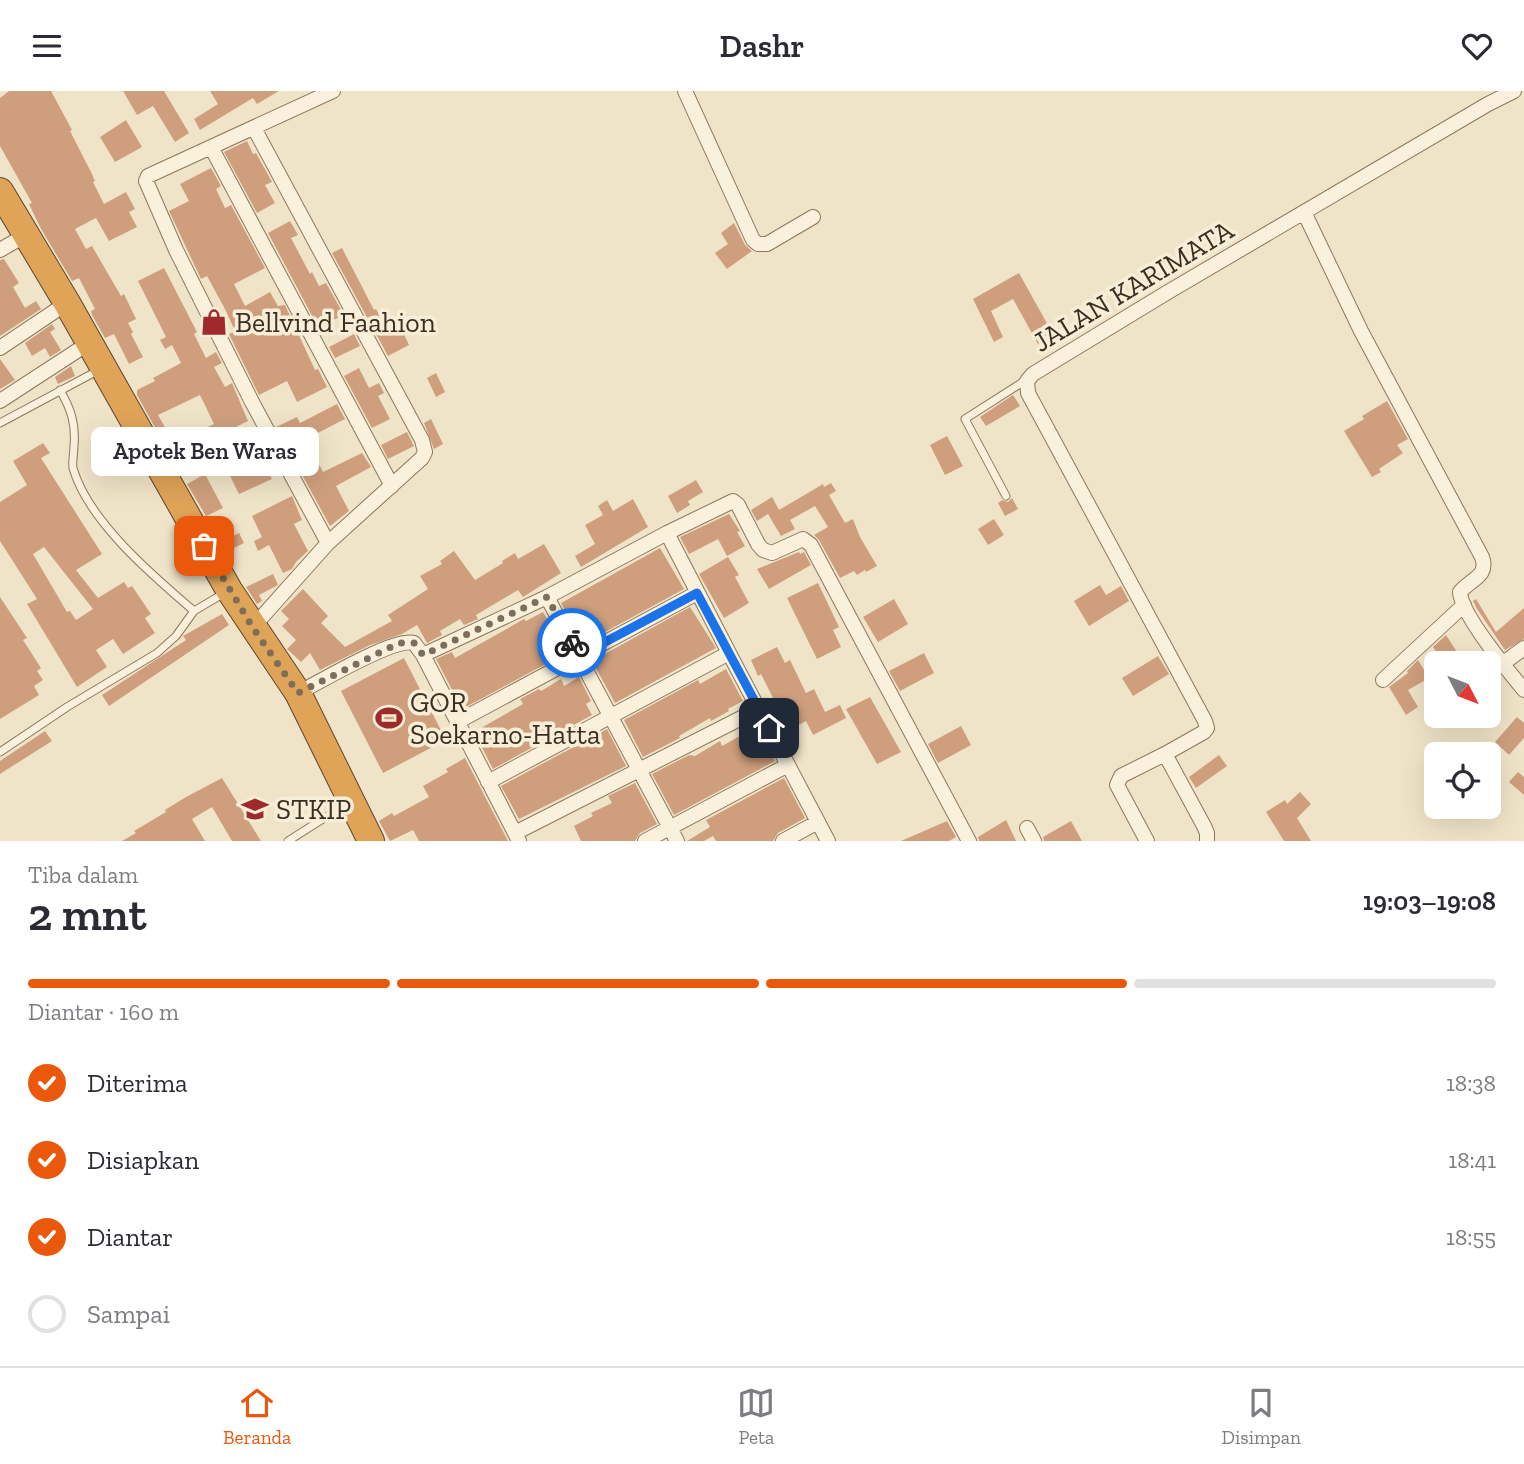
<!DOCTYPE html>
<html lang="id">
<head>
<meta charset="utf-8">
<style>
	body { margin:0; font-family:"Zilla Slab",serif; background:#f7f7f7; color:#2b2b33; height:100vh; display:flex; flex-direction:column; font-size:26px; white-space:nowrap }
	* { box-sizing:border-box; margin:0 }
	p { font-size:23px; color:#7c7c81 }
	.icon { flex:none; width:38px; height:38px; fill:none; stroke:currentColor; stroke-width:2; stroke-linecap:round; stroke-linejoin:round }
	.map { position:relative; height:750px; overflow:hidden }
	.drawer { display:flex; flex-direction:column; background:#fff; flex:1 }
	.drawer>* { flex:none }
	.needle { width:46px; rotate:132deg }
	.fabs { position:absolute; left:1424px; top:560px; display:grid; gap:14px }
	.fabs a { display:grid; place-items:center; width:77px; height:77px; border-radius:10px; background:#fff; box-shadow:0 7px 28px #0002; font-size:35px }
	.pin { position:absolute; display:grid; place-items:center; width:60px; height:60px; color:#fff; margin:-30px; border-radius:14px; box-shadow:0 4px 10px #0006 }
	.courier { position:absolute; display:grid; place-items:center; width:70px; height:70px; margin:-35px; border:5px solid #1a73e8; border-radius:50%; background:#fff; color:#222; box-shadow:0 2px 9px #0007 }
	.bubble { position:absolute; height:49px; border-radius:10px; background:#fff; box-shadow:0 7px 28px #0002; font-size:23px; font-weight:600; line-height:49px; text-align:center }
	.head em { font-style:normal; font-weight:600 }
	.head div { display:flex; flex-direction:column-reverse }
	.head { display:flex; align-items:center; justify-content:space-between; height:119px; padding:0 28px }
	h1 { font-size:46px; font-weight:600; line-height:52px }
	.bar { display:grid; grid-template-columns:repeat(4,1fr); gap:10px 7px; align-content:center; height:84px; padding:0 28px }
	.bar i { height:9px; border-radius:5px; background:#e1e1e2 }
	.bar .on { background:#ea580c }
	.bar p { grid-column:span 4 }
	ol { padding:0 28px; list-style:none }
	li { display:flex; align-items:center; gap:21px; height:77px }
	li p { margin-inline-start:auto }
	li .icon { padding:7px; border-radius:50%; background:#ea580c; color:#fff; stroke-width:4 }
	li:last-child { color:#7c7c81 }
	li i { width:38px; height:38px; border:4px solid #e1e1e2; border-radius:50% }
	header { display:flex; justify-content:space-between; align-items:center; height:91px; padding:0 28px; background:#fff; font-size:32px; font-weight:600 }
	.tab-bar { display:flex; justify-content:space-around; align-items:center; height:98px; border-top:2px solid #e1e1e2; background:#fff; font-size:19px; color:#7c7c81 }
	.tab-bar a { display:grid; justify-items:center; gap:4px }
	.tab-bar .on { color:#ea580c }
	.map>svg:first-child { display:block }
</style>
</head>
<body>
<header><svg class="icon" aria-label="menu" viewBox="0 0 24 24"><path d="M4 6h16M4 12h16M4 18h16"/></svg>Dashr<svg class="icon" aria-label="heart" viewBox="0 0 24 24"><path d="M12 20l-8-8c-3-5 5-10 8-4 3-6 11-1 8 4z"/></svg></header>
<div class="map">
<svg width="1524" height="750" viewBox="0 0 1524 750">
	<rect width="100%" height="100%" fill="#f0e4c8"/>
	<path fill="#cf9f7d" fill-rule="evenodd" d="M9,0H51L72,39L70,40L91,81L95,90L93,91L104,113L126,101L135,118L129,121L137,136L109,150L96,127L75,138L86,158L92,155L121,205L124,203L136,228L128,232L133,241L131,243L143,266L129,273L114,243L105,247L92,224L91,220L95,218L79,187L72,190L40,136L29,113L32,112L0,55V7Z
		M123,0H164L189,42L175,51L153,15L137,24Z
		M210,0H279L257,13L253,7L200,39L194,28L218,13Z
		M126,29L142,56L115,71L100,46Z
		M247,50L253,63L256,62L272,91L265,94L275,112L257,122L224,61Z
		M211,77L221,95L216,98L225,117L231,114L265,177L234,193L245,215L270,201L278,215L285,214L315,279L318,278L327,296L297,311L287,290L259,304L229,243L235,240L225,218L207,185L201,188L169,120L189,110L180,93Z
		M290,130L298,144L291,147L310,183L312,181L319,195L326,192L344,224L318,236L268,142Z
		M734,132L745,154L752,160L727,178L715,162L728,153L721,142Z
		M342,157L374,219L376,218L390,245L402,239L409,254L388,265L332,162Z
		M4,168L19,192L13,196L25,217L36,210L41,218L0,245V169Z
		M164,177L197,241L194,243L206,267L216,261L222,272L214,276L225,296L232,292L248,330L197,355L191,344L214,333L200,304L158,324L166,338L158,342L137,304V299L155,290L153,287L181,272L172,254L165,258L160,249L166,246L138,190Z
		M1019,182L1054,245L1038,253L1013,208L991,220L1003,246L994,251L973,208Z
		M52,233L55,238L50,241L61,259L50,266L45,257L32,265L25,252Z
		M354,243L360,255L335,267L329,256Z
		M0,268L15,289L0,298Z
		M71,275L75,285L58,293L55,286Z
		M359,277L369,297L379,292L384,302L378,305L390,328L372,337L344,285Z
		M436,282L445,301L436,306L427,287Z
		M1013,304L1020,315L986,335L980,326Z
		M1387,310L1408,348L1397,354L1403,362L1379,378L1381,381L1372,386L1344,340L1364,328L1362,325Z
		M337,313L345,328L306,348L323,381L362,362L371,376L336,395L349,420L330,435L276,336L297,326L300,332Z
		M431,328L443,353L434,358L424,332Z
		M407,341L414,355L388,368L381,354Z
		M947,345L963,375L945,384L930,354Z
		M43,352L50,362L41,367L102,463L76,479L98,507L124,491L128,497L132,495L151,523L145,527L155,542L123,563L113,548L96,559L107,576L77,596L27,513L37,508L0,450V411L27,394L13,370ZM44,456L93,518L76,529L70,520L67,521L33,463Z
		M253,356L262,376L265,374L272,388L239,403L223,371Z
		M205,383L223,417L206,425L187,393Z
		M696,389L703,401L688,410L690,414L677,422L668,405Z
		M831,392L836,400L829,404L845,432L853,428L860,446L877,475L866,481L865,479L857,484L854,480L840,487L819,449L814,444L828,436L815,415L790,429L795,438L781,445L768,423L757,430L751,419L772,406L779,419L823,393L824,396Z
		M292,405L302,429L294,433L308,460L296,471L292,478L283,482L269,454L258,460L254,450L262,446L252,425Z
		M1012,407L1018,418L1005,425L998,412L1002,409L1008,411Z
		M633,408L648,436L581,476L575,465L595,453L585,434L603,424L598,415L607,409L613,420Z
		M729,423L740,440L737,441L745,455L727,465L718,448L689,463L680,446Z
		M994,428L1004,444L988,454L978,438Z
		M239,442L244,452L226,461L220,452Z
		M544,453L561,482L523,506L518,499L476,524L478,528L464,534L460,528L440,540L442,544L427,552L417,534L402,543L370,554L320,579L310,562L301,571L287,558L296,549L282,535L289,528L281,520L303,498L328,525L321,532L345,556L392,530L388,524L428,498L420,485L442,473L440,470L454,460L475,489L503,472L502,470L515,462L518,468Z
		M660,457L684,498L583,553L561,512Z
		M799,461L800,463L804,461L811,474L769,498L757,478Z
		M728,466L739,484L735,486L749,512L724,527L699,483Z
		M273,483L278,494L259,504L262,510L257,513L246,496Z
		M818,492L839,536L833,539L841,556L817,568L787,507Z
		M1100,494L1106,504L1121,495L1129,510L1089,535L1074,510Z
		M0,506L27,547L23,549L41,577L37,580L43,589L34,595L39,604L0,628Z
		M894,508L908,533L878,551L863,526Z
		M1476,508L1496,541L1524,517V548L1505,559L1477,518L1473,510Z
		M690,516L716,557L615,612L592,570Z
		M543,521L566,562L462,618L436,568L452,561L455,567L524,528L526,530Z
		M222,523L229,534L109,615L102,604L186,549L183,545Z
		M1446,544L1464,572H1443L1433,556Z
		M777,556L785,572L790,569L806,602L814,598L825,621L840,614L846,627L813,644L806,630L789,639L761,583L758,585L751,569Z
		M924,562L934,582L900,600L889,580Z
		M1158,565L1169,583L1133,605L1122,587Z
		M404,567L446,649L383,682L341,600Z
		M1418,569L1429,587L1408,599L1418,616L1406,624L1389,596L1408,582L1407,580Z
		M726,578L743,610L728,618L729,620L711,630L710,627L679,645L680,647L643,666L624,629L698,589L700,593Z
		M579,586L591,610L586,613L592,624L493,678L474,641L523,613L520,608L539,598L541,600L561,588L564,595Z
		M870,606L901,661L877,673L846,618Z
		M1517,626L1524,632V647L1509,664L1495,651Z
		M961,635L971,654L938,672L928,653Z
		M756,636L775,670L674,724L652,683L689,664L695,665L720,650L722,655Z
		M607,638L626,675L519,728L501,695Z
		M45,640L52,650L0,683V670Z
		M1219,664L1227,675L1196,697L1189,686Z
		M465,667L508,750H419L413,739L390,750L379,730L392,722L394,725L429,706L423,695L448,681L446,678Z
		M1518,681L1524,686V704L1509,691Z
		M222,687L261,750H232L212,716L192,728L205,750H122L136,742L134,740L166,721L165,719L186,706Z
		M784,687L805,727L778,742L773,750H716L713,745L704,750H687L710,736L706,729Z
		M635,692L657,733L640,742L635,750H581L574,735L593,725L591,722L612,712L608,705Z
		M1300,701L1311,713L1297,727L1311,750H1284L1266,721L1285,709L1287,713Z
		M1006,729L1016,750H979L978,746Z
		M947,730L956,746L949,750H901Z
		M1071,730L1082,750H1044L1043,746Z"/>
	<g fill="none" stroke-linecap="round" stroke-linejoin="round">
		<defs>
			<path id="lane" d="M60,299C71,318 76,333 74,355C74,362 72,370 73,377C88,430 153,485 194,520
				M0,332L99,279
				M1006,405L965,328L1026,289
				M0,661L67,616L157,562L176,545L194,520L226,501
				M288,750L348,712"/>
			<path id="street" d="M685,0L753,149L758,153H767L813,126
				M211,56L392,395
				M1304,121L1361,240L1482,466C1489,485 1471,488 1460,501C1461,523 1509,581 1524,599
				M0,159L26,144
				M0,257L67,212
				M0,310L89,252
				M328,452L252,311L176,159L146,90L148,85L333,0
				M547,506L677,750
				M253,536L328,452L422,367L425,361L422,349L254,37
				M729,562L828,750
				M423,564L547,506L667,442L733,410L738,414L758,453L763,459L772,462L803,448L811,454L969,750
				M1502,573L1524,557
				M1383,589L1464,514
				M298,602C320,591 394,546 414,552L423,564L519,750
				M457,631L697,502
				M488,691L729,562L667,442
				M1027,737L1034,750
				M515,742L759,618
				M645,750L788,674
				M783,750L818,731
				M1147,750L1117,694L1121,685L1165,663
				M1207,750V742L1204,735L1165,663L1204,641L1207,637L1205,630L1028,302L1027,290L1033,283L1168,201L1488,13L1514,0"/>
			<path id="highway" d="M0,100L67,212L229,499L298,602L371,750"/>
		</defs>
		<use href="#lane" stroke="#8d765c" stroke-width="9"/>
		<use href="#street" stroke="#8d765c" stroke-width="16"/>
		<use href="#highway" stroke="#5b4430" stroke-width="28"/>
		<use href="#lane" stroke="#faf1dc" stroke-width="7"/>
		<use href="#street" stroke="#faf1dc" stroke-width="14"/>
		<use href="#highway" stroke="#e0a458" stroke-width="26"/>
	</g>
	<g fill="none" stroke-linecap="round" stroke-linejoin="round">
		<path stroke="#7c6e5b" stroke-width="7" stroke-dasharray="0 12.6" d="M204,455L253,537L298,602L399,552H414L423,564L547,506L572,552"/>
		<path stroke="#1a73e8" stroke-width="9" d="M572,552L579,565L697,502L769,637"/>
	</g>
	<defs>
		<symbol id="shop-bare" viewBox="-9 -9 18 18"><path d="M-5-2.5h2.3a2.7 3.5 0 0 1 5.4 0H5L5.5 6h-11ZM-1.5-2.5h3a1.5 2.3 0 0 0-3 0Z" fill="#9e2a2b" stroke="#f7eed8" stroke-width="2.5" paint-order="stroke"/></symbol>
		<symbol id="stadium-bare" viewBox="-9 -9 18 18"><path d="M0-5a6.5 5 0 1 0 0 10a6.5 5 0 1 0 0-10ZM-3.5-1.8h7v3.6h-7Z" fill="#9e2a2b" stroke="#f7eed8" stroke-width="2.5" paint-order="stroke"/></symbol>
		<symbol id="university-bare" viewBox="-9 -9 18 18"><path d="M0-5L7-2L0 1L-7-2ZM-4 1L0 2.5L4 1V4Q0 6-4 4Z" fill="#9e2a2b" stroke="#f7eed8" stroke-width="2.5" paint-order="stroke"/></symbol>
	</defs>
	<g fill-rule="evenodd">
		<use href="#shop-bare" x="195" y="212" width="38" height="38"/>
		<use href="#stadium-bare" x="370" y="608" width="38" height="38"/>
		<use href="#university-bare" x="236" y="699" width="38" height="38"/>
	</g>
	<g text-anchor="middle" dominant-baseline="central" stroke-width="7" stroke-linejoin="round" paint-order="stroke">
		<g font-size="28" fill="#3d2e20" stroke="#f7eed8">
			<text transform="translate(1133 195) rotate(-31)">JALAN KARIMATA</text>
		</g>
		<g font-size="28" fill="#3d2e20" stroke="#f7eed8" text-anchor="start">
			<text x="235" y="231">Bellvind Faahion</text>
			<text x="410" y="611">GOR<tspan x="410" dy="32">Soekarno-Hatta</tspan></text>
			<text x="276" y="718">STKIP</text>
		</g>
	</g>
</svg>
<div class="fabs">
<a><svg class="needle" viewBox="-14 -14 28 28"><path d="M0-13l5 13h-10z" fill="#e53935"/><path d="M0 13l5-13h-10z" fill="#7c7c81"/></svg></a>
<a><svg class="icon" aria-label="locate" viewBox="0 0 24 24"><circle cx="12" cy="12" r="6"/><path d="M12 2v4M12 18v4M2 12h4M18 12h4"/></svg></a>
</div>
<div class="pin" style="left:204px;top:455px;background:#ea580c"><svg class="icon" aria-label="bag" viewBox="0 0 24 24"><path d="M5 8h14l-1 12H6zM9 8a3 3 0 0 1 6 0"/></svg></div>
<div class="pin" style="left:769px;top:637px;background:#1f2937"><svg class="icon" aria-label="home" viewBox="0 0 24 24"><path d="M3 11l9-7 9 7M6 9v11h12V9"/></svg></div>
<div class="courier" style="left:572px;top:552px"><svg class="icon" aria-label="bike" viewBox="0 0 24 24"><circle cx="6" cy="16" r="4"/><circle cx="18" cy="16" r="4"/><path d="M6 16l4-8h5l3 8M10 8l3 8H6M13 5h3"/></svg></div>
<div class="bubble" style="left:91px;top:336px;width:228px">Apotek Ben Waras</div>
</div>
<section class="drawer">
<div class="head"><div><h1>2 mnt</h1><p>Tiba dalam</p></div><em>19:03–19:08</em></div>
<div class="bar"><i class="on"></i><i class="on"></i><i class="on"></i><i></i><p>Diantar · 160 m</p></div>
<ol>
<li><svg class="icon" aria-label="check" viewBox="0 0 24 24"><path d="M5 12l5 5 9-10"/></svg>Diterima<p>18:38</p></li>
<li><svg class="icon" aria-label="check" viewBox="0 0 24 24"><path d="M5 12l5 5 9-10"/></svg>Disiapkan<p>18:41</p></li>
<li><svg class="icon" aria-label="check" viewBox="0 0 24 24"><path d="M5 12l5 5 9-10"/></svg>Diantar<p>18:55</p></li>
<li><i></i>Sampai</li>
</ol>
</section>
<nav class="tab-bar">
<a class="on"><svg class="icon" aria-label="home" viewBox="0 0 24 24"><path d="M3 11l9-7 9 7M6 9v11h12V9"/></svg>Beranda</a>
<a><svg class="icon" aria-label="map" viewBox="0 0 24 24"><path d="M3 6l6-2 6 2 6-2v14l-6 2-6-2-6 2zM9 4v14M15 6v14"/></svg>Peta</a>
<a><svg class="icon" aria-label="saved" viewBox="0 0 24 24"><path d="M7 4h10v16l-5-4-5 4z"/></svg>Disimpan</a>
</nav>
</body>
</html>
